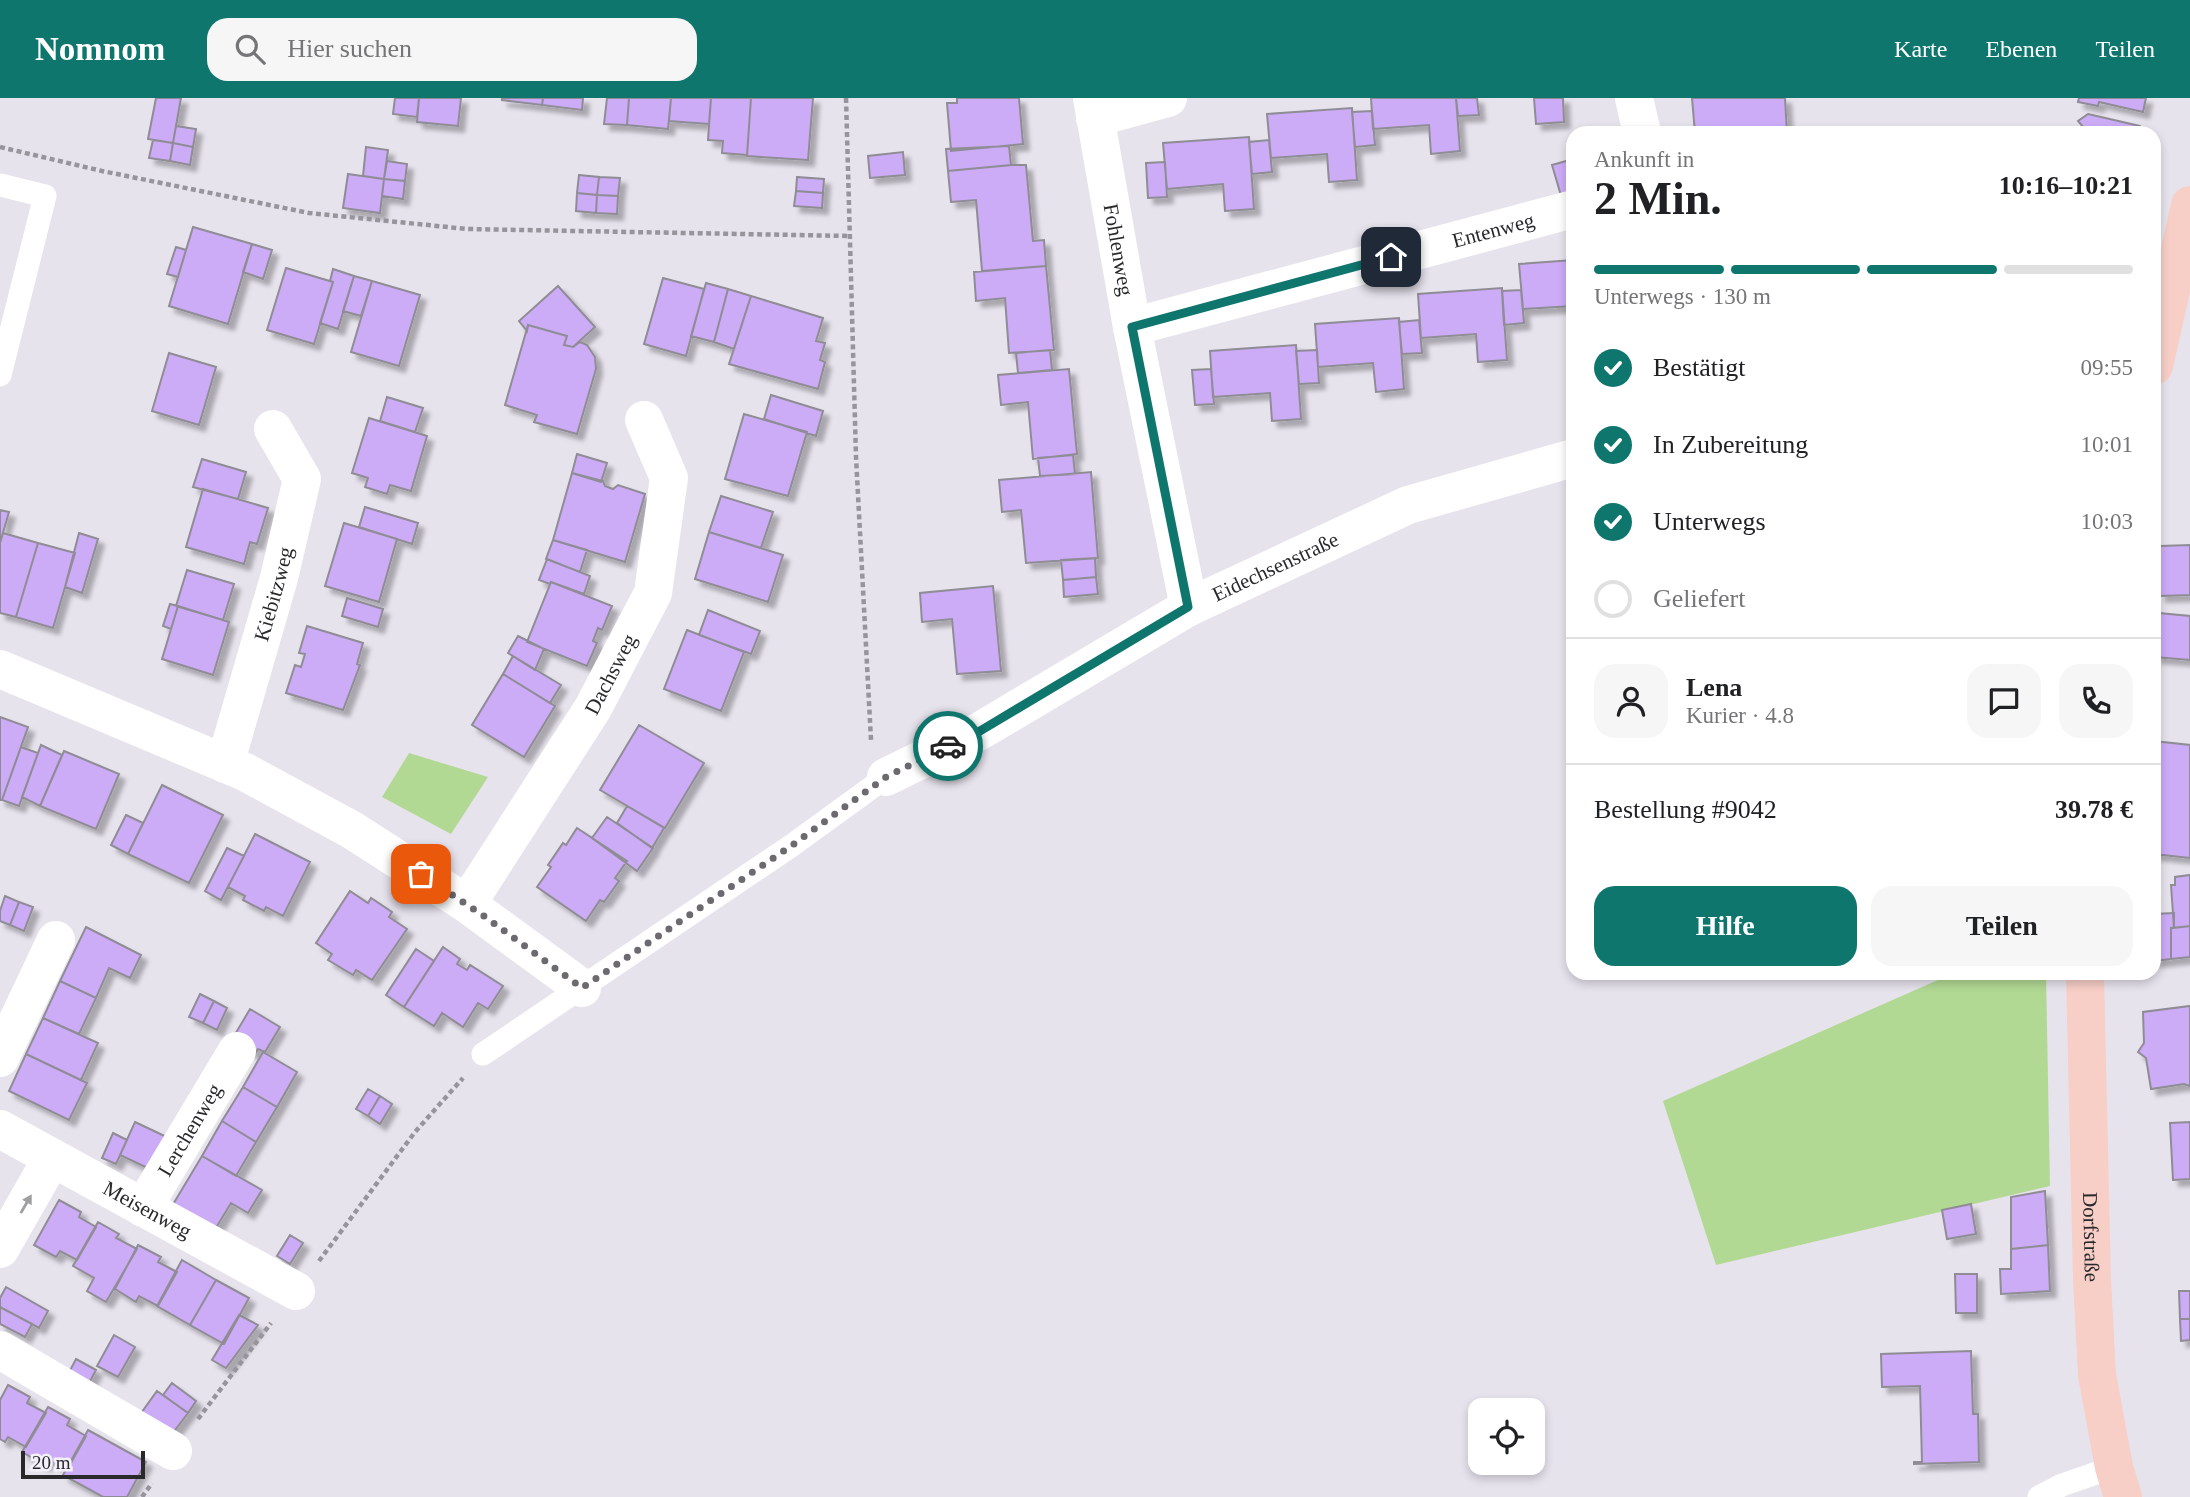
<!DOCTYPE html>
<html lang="de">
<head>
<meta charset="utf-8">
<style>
	body { margin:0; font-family:"Times New Roman",serif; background:#f6f6f6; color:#202124; height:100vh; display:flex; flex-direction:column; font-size:26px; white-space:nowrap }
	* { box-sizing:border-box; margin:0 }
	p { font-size:23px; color:#757577 }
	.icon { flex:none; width:38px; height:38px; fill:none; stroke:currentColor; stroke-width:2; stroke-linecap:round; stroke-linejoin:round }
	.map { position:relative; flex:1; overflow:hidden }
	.sheet { position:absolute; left:1566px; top:28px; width:595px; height:854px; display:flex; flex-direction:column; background:#fff; border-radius:21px; box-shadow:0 4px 10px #0003 }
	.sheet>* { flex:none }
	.tools { position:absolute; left:1468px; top:1300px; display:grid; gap:14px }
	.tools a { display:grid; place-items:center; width:77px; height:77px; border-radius:14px; background:#fff; box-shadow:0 4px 10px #0003; font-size:35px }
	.scale { position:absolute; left:21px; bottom:18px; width:124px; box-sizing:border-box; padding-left:7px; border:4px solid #29282b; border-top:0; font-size:19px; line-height:24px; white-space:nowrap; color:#29282b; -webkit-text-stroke:5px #f4f0fa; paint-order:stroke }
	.pin { position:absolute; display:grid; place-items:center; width:60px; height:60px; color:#fff; margin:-30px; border-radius:14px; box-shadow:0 4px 10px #0006 }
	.courier { position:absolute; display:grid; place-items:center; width:70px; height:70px; margin:-35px; border:5px solid #0f766e; border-radius:50%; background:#fff; color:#222; box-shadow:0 2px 9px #0007 }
	.head em { font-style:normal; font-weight:800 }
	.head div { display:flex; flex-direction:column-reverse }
	.head { display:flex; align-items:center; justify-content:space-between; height:119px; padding:0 28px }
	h1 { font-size:46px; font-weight:800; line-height:52px }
	.bar { display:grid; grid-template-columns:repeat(4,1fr); gap:10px 7px; align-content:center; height:84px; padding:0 28px }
	.bar i { height:9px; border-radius:5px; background:#e0e0e0 }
	.bar .on { background:#0f766e }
	.bar p { grid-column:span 4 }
	.line { display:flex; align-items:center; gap:18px; padding:0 28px; border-top:2px solid #e0e0e0 }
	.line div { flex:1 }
	.round { display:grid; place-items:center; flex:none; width:74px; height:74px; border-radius:21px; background:#f6f6f6 }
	ol { padding:0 28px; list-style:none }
	li { display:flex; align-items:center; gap:21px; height:77px }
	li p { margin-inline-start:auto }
	li .icon { padding:7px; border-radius:50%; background:#0f766e; color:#fff; stroke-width:4 }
	li:last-child { color:#757577 }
	li i { width:38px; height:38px; border:4px solid #e0e0e0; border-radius:50% }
	.primary-button { display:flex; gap:14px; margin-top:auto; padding:14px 28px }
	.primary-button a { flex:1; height:80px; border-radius:21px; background:#0f766e; color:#fff; font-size:28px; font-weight:800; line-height:80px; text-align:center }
	.primary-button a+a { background:#f6f6f6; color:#202124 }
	header { display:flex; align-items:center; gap:42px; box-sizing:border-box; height:98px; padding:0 35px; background:#0f766e; color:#fff }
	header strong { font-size:33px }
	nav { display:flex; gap:38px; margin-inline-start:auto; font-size:24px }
	.search { width:490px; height:63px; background:#f6f6f6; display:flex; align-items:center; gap:18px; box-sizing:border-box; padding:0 24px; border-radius:21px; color:#757577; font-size:26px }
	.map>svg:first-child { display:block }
</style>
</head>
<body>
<header>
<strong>Nomnom</strong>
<div class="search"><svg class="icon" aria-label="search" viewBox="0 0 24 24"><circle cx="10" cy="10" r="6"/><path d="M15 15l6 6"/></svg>Hier suchen</div>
<nav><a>Karte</a><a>Ebenen</a><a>Teilen</a></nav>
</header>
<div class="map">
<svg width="2190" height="1399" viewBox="0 0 2190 1399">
	<defs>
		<filter id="shadow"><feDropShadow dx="6" dy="6" stdDeviation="2" flood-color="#0004"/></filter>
	</defs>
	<rect width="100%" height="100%" fill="#e7e3ed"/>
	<path fill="#b2d994" d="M409,655L488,679L451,736L382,699Z
		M1954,875H2046L2050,1088L1716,1167L1663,1003Z"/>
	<path fill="#ccacf7" stroke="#8f8c95" stroke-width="2" filter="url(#shadow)" d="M156,0H181L173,45L148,41Z
		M395,0H419L417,19L393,16Z
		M419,0H461L458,28L417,24Z
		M502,0H543L542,7L502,2Z
		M543,0H583L582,12L542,7Z
		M607,0H629L627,27L604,26Z
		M629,0H671L668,31L627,27Z
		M671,0H711L709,26L669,23Z
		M711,0H751L747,57L722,55L723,43L708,42Z
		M751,0H813L808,62L747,58Z
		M957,0H1019L1023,46L951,53L947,5H957Z
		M1371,0H1456L1460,53L1431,56L1429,27L1373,31Z
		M1456,0H1477L1479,17L1458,18Z
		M1534,0H1563L1564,24L1536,26Z
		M1692,0H1785L1787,35H1695Z
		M2079,0H2146L2143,14L2099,4L2098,8L2078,4Z
		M1352,10L1357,82L1329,84L1327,56L1271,60L1267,16Z
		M1372,13L1375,47L1355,49L1352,14Z
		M2088,16L2140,28L2138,35H2088L2078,23Z
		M176,28L196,31L193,49L173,45Z
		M1249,39L1254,111L1225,113L1223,86L1167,91L1163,45Z
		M153,42L173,45L170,63L149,60Z
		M1269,42L1272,74L1252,76L1249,44Z
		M173,45L193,49L190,67L170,63Z
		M1009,48L1011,67L948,73L946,51Z
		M366,49L388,52L384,81L363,78Z
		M903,54L905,77L870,80L868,58Z
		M1573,61V98L1562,101L1552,67Z
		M387,63L407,66L405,83L384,81Z
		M1165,64L1167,99L1148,100L1146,65Z
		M1011,67H1026L1033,143L1044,142L1046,168L982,173L976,102L951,104L948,73Z
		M348,76L384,81L380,115L343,110Z
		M579,77L599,79L597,97L577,95Z
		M599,79L620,80L618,98L597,97Z
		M797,79L824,81L823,95L796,93Z
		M384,81L405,83L403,101L382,98Z
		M796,93L823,95L822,110L794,108Z
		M577,95L597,97L596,115L576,113Z
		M597,97L618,98L617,116L596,115Z
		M193,129L252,146L228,226L169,208Z
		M252,146L272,152L263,181L243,174Z
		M176,149L186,152L178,179L167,176Z
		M1573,162V208L1523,211L1519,166Z
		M1046,168L1054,252L1009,255L1005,200L976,203L974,174Z
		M286,170L333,184L314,246L267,232Z
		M333,171L354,178L338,231L320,225L333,184L330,183Z
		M354,178L372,183L361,218L343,213Z
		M663,180L704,191L686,258L644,246Z
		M372,183L420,197L399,268L351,254Z
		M706,185L728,191L714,244L691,238Z
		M558,188L595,229L573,249L564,247L567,238L528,227L527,233L519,223Z
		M1502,190L1507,262L1478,264L1476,236L1421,240L1418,196Z
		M728,191L751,198L734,251L714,244Z
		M1521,192L1524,225L1504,227L1502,193Z
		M751,198L823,220L816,243L825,245L820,262L825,264L818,291L729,266Z
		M1399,220L1404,291L1376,294L1373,265L1318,269L1315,226Z
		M1419,222L1422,255L1402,256L1399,224Z
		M528,227L567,238L564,247L573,249L580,244L587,247L595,259L596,271L577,336L534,324L537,317L505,307Z
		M1296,247L1301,321L1272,323L1270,295L1213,299L1210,253Z
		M1050,252L1052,272L1018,275L1016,255Z
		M1317,252L1319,285L1299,286L1296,253Z
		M169,255L216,269L199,327L152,313Z
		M1069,271L1077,356L1033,361L1028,304L1001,307L998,277Z
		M1211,271L1214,306L1195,307L1192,272Z
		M771,297L823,313L816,338L764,321Z
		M387,299L423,310L415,334L380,323Z
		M744,316L807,334L788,398L725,381Z
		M369,320L427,338L411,393L390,387L387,396L365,389L368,380L352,375Z
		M577,356L607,365L601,384L572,375Z
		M1073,357L1075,376L1040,378L1038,360Z
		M202,361L246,374L238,401L193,389Z
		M1091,374L1098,460L1026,465L1021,412L1002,414L999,382Z
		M572,375L603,383L605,388L613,391L618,387L645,396L625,464L553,442Z
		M203,391L268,410L257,446L250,444L244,466L186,449Z
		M721,398L773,414L761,450L709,434Z
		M365,409L418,425L412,446L359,429Z
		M0,412L9,414L0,445Z
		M344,425L397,441L379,504L325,488Z
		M709,434L783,457L768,504L695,481Z
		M3,435L38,445L16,519L0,515V445Z
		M79,435L98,441L82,495L65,489Z
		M553,442L587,452L580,474L546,461Z
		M38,445L75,455L53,530L16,519Z
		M2190,447V497L2160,498V448Z
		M1095,460L1096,479L1063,482L1061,462Z
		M547,461L590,478L584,496L551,484L550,486L539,482Z
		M187,472L234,486L223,522L176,508Z
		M1096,479L1098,496L1064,499L1063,482Z
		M551,484L612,508L602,532L598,530L593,543L597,545L587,568L527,544Z
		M993,488L1001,573L957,576L952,521L922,524L920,495Z
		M347,500L383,511L378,529L342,518Z
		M170,506L178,508L171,531L163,528Z
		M178,508L229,524L213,577L162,561Z
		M708,512L760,533L751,556L699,537Z
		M2159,515L2190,518V562L2155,559Z
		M307,528L363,545L357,566L360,567L343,612L286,595L295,567L301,569L305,556L299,555Z
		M687,532L744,554L721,613L664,591Z
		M518,538L544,551L535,572L508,555Z
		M513,558L561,587L550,605L503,576Z
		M503,576L555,608L524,659L472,627Z
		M0,619L28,629L2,702H0Z
		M639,627L704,665L665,730L600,692Z
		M2154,643L2190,647V760L2154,756Z
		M41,647L62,657L40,708L22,699Z
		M21,649L38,655L19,708L2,702Z
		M64,653L119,676L96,731L40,708Z
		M162,687L223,717L189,785L128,756Z
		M627,708L664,730L652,750L617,725Z
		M126,717L143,725L128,756L111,747Z
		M607,719L653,750L637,773L592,740Z
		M577,730L627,763L615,780L619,783L604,804L600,802L586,823L537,789L551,769L548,767L563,745L566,747Z
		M255,736L310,764L283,818L266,809L264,813L243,802L245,798L228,789Z
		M227,750L244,758L221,802L205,793Z
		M2190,777V828L2174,830L2171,787H2175V779Z
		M350,793L368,805L371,800L392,814L389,819L407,831L372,882L356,872L353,877L328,862L332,856L316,845Z
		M5,798L19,804L10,827L0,823V813Z
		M19,804L33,809L24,833L10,827Z
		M2174,815V830H2171V861L2154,863V816Z
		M2190,828V859L2171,861V830Z
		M86,829L141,857L130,880L109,870L96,900L60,883Z
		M443,849L460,861L457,866L467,872L470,867L503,888L488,911L478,905L463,929L442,915L434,928L404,909Z
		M416,851L434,863L404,909L386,897Z
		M60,883L96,900L79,936L43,920Z
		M200,896L214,903L203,925L189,919Z
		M214,903L227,910L217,932L203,925Z
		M2190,908V988L2184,986L2151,991L2146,960L2138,954L2144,945L2143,914Z
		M250,911L280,929L265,954L258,951L255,956L231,943Z
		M43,920L98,945L81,982L26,956Z
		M263,954L297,974L277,1009L243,989Z
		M26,956L87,985L69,1022L9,993Z
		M243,989L277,1009L256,1044L222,1023Z
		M368,991L380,998L368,1018L356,1011Z
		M380,998L392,1006L380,1026L368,1018Z
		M222,1023L256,1044L236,1078L202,1058Z
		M135,1024L173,1042L154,1073L120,1057Z
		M2190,1024V1081L2173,1082L2170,1025Z
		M113,1035L127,1042L116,1066L102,1060Z
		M202,1058L262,1092L248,1115L231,1105L211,1138L169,1113Z
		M2045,1093L2048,1147L2011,1151V1099Z
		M59,1102L81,1114L79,1119L96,1129L77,1162L60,1153L56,1159L34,1147Z
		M1971,1106L1976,1136L1947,1141L1942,1112Z
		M98,1124L119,1136L116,1140L137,1151L106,1204L87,1193L94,1180L73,1168Z
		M290,1137L303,1145L290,1166L277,1158Z
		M138,1147L161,1159L158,1164L177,1174L158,1208L139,1198L136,1204L115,1191Z
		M2048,1147L2050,1193L2001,1196L2000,1171H2011V1151Z
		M182,1162L216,1182L190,1227L157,1208Z
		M1955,1176H1977V1215H1956Z
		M216,1182L249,1200L224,1246L190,1227Z
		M6,1189L48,1213L39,1230L0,1209V1200Z
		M2179,1193H2190V1221H2180Z
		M0,1209L32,1226L25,1239L0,1226Z
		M239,1217L258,1227L226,1270L212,1262Z
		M2180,1221H2190V1242L2181,1243Z
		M114,1237L135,1249L118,1279L97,1268Z
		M1971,1253L1973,1316H1978L1979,1364L1914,1366V1364H1922L1920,1288L1882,1289L1881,1256Z
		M76,1261L96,1272L86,1291L66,1280Z
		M172,1285L196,1303L188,1315L163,1297Z
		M8,1287L30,1299L27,1305L46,1315L26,1349L8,1339L5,1344L0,1341V1302Z
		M157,1293L188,1315L169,1340L139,1318Z
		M48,1309L70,1321L67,1327L86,1338L67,1372L48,1361L45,1367L22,1354Z
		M88,1332L146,1364L127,1399H103L63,1377Z"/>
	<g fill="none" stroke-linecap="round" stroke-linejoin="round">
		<path stroke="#97949c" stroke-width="4.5" stroke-dasharray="5 3.5" stroke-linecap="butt" d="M846,0L856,359L871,642
			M0,49L102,73L309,115L467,131L850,138
			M319,1163L415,1034L463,980
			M198,1321L271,1225
			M142,1399L152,1385"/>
		<path stroke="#fff" stroke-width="23" d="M0,87L45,98L0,277
			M483,956L791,748L886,679
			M2039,1399L2062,1387L2114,1369"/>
		<g stroke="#fff" stroke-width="38">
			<path id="s1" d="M1092,0L1132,229L1189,509"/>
			<path d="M1634,0L1642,35"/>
			<path d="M1095,20L1168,0"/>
			<path id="s2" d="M1132,229L1573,111"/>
			<path d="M0,571L245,674L352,732L467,806L582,890"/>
			<path id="s3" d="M225,666L279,480L302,381L273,331"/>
			<path id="s4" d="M886,679L980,633L1189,509L1408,407L1573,360"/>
			<path id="s5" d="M467,806L593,610L653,495L669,380L644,322"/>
			<path d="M0,960L56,842"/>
			<path id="s6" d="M0,1031L296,1193"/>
			<path id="s7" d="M143,1110L237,953"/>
			<path d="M0,1151L52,1060"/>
			<path d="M0,1252L173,1353"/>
		</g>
		<g stroke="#f7cfc7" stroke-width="38">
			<path d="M2154,268L2190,107"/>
			<path id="s8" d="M2085,875L2092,1182L2097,1277L2114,1369L2123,1399"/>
		</g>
	</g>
	<defs><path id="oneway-solid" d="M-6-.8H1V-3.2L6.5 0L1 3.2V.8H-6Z" transform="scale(1.75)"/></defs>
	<use fill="#9f9ea0" href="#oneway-solid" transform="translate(26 1106) rotate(-60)"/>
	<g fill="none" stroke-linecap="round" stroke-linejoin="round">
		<path stroke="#6c696f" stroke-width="7" stroke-dasharray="0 12.6" d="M421,776L484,818L582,890L791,748L886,679L948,648"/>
		<path stroke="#0f766e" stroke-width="9" d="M948,648L980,633L1188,509L1132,229L1391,159"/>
	</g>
	<g text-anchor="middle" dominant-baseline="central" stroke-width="7" stroke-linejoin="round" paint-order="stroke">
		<g font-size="21" fill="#29282b" stroke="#f4f0fa">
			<text stroke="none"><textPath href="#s2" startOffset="374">Entenweg</textPath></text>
			<text stroke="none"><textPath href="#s1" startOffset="154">Fohlenweg</textPath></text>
			<text stroke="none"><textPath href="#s4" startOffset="443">Eidechsenstraße</textPath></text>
			<text stroke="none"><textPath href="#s3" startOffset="177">Kiebitzweg</textPath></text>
			<text stroke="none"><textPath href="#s5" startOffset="271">Dachsweg</textPath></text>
			<text stroke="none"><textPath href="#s7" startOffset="91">Lerchenweg</textPath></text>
			<text stroke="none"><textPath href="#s6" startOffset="168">Meisenweg</textPath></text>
			<text stroke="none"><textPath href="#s8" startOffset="264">Dorfstraße</textPath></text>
		</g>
	</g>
</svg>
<div class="tools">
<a><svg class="icon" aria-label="locate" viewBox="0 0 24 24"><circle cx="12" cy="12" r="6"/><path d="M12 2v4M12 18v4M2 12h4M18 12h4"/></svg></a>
</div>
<div class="scale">20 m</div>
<div class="pin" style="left:421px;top:776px;background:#ea580c"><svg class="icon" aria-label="bag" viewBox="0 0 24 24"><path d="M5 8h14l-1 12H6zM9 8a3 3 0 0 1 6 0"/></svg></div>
<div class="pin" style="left:1391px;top:159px;background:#1f2937"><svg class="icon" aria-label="home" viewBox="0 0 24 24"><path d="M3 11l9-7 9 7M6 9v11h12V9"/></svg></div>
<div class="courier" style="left:948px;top:648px"><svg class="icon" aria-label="car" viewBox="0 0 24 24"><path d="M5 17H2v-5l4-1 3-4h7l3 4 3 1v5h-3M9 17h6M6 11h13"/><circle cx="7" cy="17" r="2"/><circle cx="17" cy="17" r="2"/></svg></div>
<section class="sheet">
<div class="head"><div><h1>2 Min.</h1><p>Ankunft in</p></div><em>10:16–10:21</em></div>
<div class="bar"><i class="on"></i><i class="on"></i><i class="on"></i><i></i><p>Unterwegs · 130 m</p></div>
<ol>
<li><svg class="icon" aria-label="check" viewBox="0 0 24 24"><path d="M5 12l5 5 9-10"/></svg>Bestätigt<p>09:55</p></li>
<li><svg class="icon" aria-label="check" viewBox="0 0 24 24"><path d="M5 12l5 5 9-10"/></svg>In Zubereitung<p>10:01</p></li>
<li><svg class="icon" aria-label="check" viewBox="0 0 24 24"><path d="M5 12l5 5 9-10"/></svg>Unterwegs<p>10:03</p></li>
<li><i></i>Geliefert</li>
</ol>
<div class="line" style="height:126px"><a class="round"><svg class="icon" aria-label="person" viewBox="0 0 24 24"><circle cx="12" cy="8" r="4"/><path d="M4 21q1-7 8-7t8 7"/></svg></a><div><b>Lena</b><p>Kurier · 4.8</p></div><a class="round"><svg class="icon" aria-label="chat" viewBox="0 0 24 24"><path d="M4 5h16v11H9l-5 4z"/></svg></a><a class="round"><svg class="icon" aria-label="phone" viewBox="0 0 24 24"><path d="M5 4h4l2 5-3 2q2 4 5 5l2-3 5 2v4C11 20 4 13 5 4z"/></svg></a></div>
<div class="line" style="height:91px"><div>Bestellung #9042</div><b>39.78 €</b></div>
<div class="primary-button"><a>Hilfe</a><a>Teilen</a></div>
</section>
</div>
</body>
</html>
